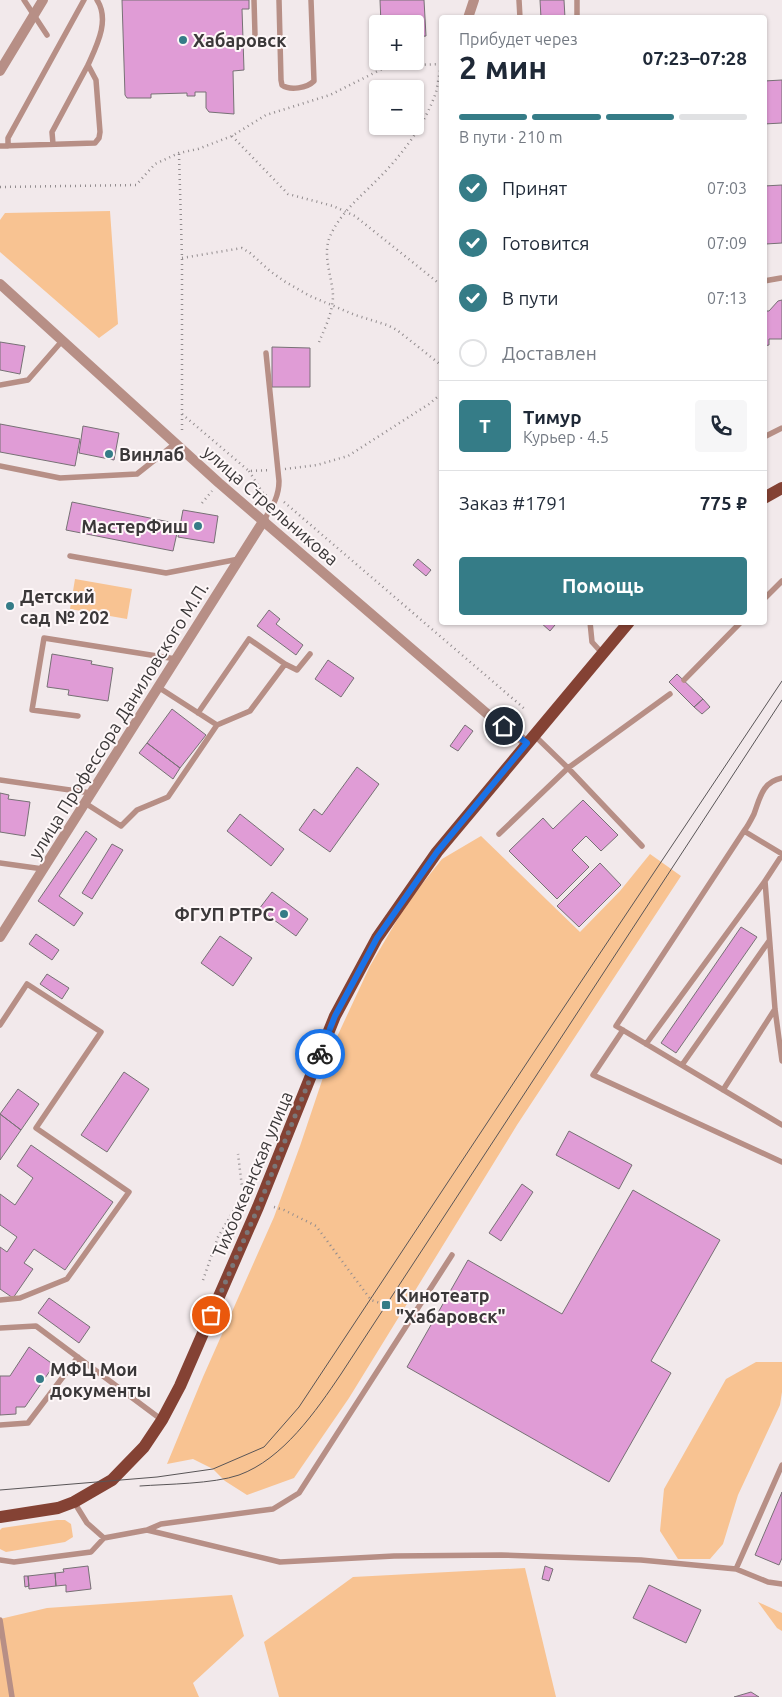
<!DOCTYPE html>
<html lang="ru">
<head>
<meta charset="utf-8">
<style>
	body { margin:0; font-family:Ubuntu,sans-serif; background:#f6f6f7; color:#1f2937; height:100vh; display:flex; flex-direction:column; font-size:19px; white-space:nowrap }
	* { box-sizing:border-box; margin:0 }
	p { font-size:16px; color:#747a83 }
	.icon { flex:none; width:28px; height:28px; fill:none; stroke:currentColor; stroke-width:2; stroke-linecap:round; stroke-linejoin:round }
	.map { position:relative; flex:1; overflow:hidden }
	.side { position:absolute; left:439px; top:15px; width:328px; height:610px; display:flex; flex-direction:column; background:#fff; border-radius:5px; box-shadow:0 1px 4px #0004 }
	.side>* { flex:none }
	.controls { position:absolute; left:369px; top:15px; display:grid; gap:10px }
	.controls a { display:grid; place-items:center; width:55px; height:55px; border-radius:5px; background:#fff; box-shadow:0 1px 4px #0004; font-size:25px }
	.pin { position:absolute; display:grid; place-items:center; width:42px; height:42px; color:#fff; margin:-21px; border:2px solid #fff; border-radius:50%; box-shadow:0 1px 5px #0007 }
	.courier { position:absolute; display:grid; place-items:center; width:50px; height:50px; margin:-25px; border:4px solid #1a73e8; border-radius:50%; background:#fff; color:#222; box-shadow:0 1px 6px #0007 }
	.summary em { font-style:normal; font-weight:700 }
	.summary div { display:flex; flex-direction:column-reverse }
	.summary { display:flex; align-items:center; justify-content:space-between; height:85px; padding:0 20px }
	h1 { font-size:32px; font-weight:700; line-height:38px }
	.bar { display:grid; grid-template-columns:repeat(4,1fr); gap:8px 5px; align-content:center; height:60px; padding:0 20px }
	.bar i { height:6px; border-radius:4px; background:#e0e1e3 }
	.bar .current { background:#357c87 }
	.bar p { grid-column:span 4 }
	.line { display:flex; align-items:center; gap:12px; padding:0 20px; border-top:1px solid #e0e1e3 }
	.line div { flex:1 }
	.round { display:grid; place-items:center; flex:none; width:52px; height:52px; border-radius:5px; background:#f6f6f7 }
	ol { padding:0 20px; list-style:none }
	li { display:flex; align-items:center; gap:15px; height:55px }
	li p { margin-inline-start:auto }
	li .icon { padding:5px; border-radius:50%; background:#357c87; color:#fff; stroke-width:4 }
	li:last-child { color:#747a83 }
	li i { width:28px; height:28px; border:2px solid #e0e1e3; border-radius:50% }
	.button { display:flex; gap:10px; margin-top:auto; padding:10px 20px }
	.button a { flex:1; height:58px; border-radius:5px; background:#357c87; color:#fff; font-size:20px; font-weight:700; line-height:58px; text-align:center }
	.map>svg:first-child { display:block }
</style>
</head>
<body>
<div class="map">
<svg width="782" height="1697" viewBox="0 0 782 1697">
	<rect width="100%" height="100%" fill="#f2e9eb"/>
	<path fill="#f8c392" d="M110,211L118,324L99,338L0,252V220L5,213Z
		M75,579L132,589L127,619L70,609Z
		M481,836L580,932L620,891L650,854L681,876L517,1125L349,1398L294,1478L247,1495L225,1481L213,1469L193,1459L167,1464L203,1377L274,1217L300,1146L336,1039L370,966L407,903L442,859Z
		M756,1362H782V1392L780,1405L738,1495L723,1544L710,1559H678L660,1531L664,1489L726,1379Z
		M57,1520H65L71,1524L73,1537L65,1542L6,1552L0,1549V1530L2,1528Z
		M525,1568L556,1697H279L264,1642L353,1577Z
		M232,1595L244,1636L193,1683L199,1697H0V1619L47,1608Z
		M758,1602L782,1613V1631L777,1628Z"/>
	<path fill="#e09cd6" stroke="#777175" d="M122,0H249V9H242L244,70L233,71L234,114L209,112L206,108V92H195V96H187V93L151,94V98H127L125,95Z
		M380,0H424L426,36L415,37V24H381Z
		M540,0H564L565,18H541Z
		M782,80V123L764,124V81Z
		M782,185V243L766,244L764,186Z
		M782,300V339H769V345L764,346V311H769L778,301Z
		M0,342L25,346L20,374L0,370Z
		M272,347L310,348V387H272Z
		M0,424L80,439L75,466L0,452Z
		M83,426L119,433L114,460L79,453Z
		M72,502L179,524L173,551L66,530Z
		M183,510L218,516L214,543L178,537Z
		M418,559L431,570L426,576L413,565Z
		M269,610L280,619L276,624L303,645L296,655L257,626Z
		M540,622H552L555,625L550,631Z
		M52,654L92,661L91,664L113,668L108,701L68,695L69,690L47,687Z
		M328,660L354,678L341,697L315,679Z
		M677,674L703,699L694,707L669,682Z
		M703,699L710,707L702,714L694,707Z
		M172,709L206,735L180,768L147,743Z
		M465,725L473,731L458,751L450,746Z
		M147,743L180,768L173,779L139,753Z
		M357,767L379,784L330,852L299,830L314,809L322,815Z
		M0,793L9,795L8,799L30,802L25,836L0,832Z
		M583,800L618,835L601,851L586,836L572,850L589,867L557,899L509,851L543,818L553,829Z
		M240,814L284,849L271,866L227,831Z
		M86,831L97,839L59,896L83,913L74,926L38,901Z
		M112,844L123,850L92,899L82,893Z
		M600,863L621,885L579,927L557,906Z
		M272,892L308,919L296,936L259,909Z
		M741,927L757,937L676,1053L661,1043Z
		M36,934L59,950L52,960L29,944Z
		M220,936L252,958L233,986L201,963Z
		M47,974L69,988L62,999L40,984Z
		M124,1072L149,1089L107,1152L81,1135Z
		M18,1089L39,1104L21,1130L0,1114Z
		M0,1114L21,1130L0,1160Z
		M569,1131L632,1165L619,1189L556,1155Z
		M31,1145L113,1202L65,1270L34,1249L24,1263L33,1269L13,1298L0,1289V1247L7,1252L17,1237L0,1225V1194L15,1205L33,1178L17,1166Z
		M522,1184L533,1192L501,1241L489,1233Z
		M633,1190L720,1240L651,1361L671,1373L609,1482L407,1367L468,1260L562,1314Z
		M49,1298L90,1327L79,1343L38,1313Z
		M29,1347L54,1365L25,1407H16V1414L0,1415V1376H10Z
		M782,1492V1558L779,1565L755,1555Z
		M88,1566L91,1589L66,1592V1585L56,1586L55,1573L64,1572L63,1569Z
		M545,1566L553,1569L549,1581L542,1579Z
		M55,1573L56,1586L29,1589L28,1576Z
		M24,1576H28L29,1586L25,1587Z
		M649,1585L701,1610L686,1643L633,1618Z
		M751,1692L759,1697H734Z"/>
	<g fill="none" stroke-linecap="round" stroke-linejoin="round">
		<path stroke="#928c8e" stroke-width="2.5" stroke-dasharray="1 4" stroke-linecap="butt" d="M232,136L288,194L333,206L355,216L441,285
			M179,154L182,258V432
			M0,187L136,185L155,164L179,153L198,149L232,136L266,115L330,95L384,68L392,66L441,64
			M182,258L242,248L250,253L270,271L284,281L310,296L355,315L387,325L397,330L441,365
			M319,342C325,328 333,312 333,295C332,277 323,257 329,239C338,215 360,197 377,180C401,156 425,125 436,92C438,84 439,74 441,66
			M182,414L249,471L270,470
			M285,469L317,465L348,456L429,404L441,394
			M249,471L264,495L269,496
			M284,502L526,710
			M202,503L212,491
			M274,1207L284,1210L316,1226L371,1300L386,1305
			M203,1280L218,1237L243,1195L238,1154"/>
		<path stroke="#b78f86" stroke-width="5.5" d="M24,0L47,35
			M254,0L255,35
			M279,0L281,80L282,85C290,91 307,88 314,81L311,0
			M519,0L520,18
			M577,0V18
			M53,144L52,132L88,65
			M0,146L95,143L99,138L100,132L96,80L88,65C97,45 110,20 97,0
			M8,146V138L84,0
			M764,281L781,278
			M0,385L28,380L62,341
			M764,437L782,428
			M0,466L60,478L137,474L176,443
			M264,520C272,507 279,497 279,481L266,353
			M70,556L166,573L239,559
			M764,599L782,581
			M590,622L592,642L602,653
			M684,680L741,622
			M158,687L217,725L250,711L285,664L297,670L310,654
			M198,713L249,639L285,664
			M78,716L32,710L44,638L176,659
			M534,735L568,768L670,694
			M0,780L91,793
			M85,803L121,826L137,810L168,797L217,725
			M744,831C748,826 751,820 754,814C760,798 762,782 782,778
			M499,834L568,768L642,846
			M782,854L744,831L616,1026L782,1125
			M0,863L43,869
			M765,881L775,1009L782,1061
			M0,1025L27,984L101,1032L36,1128L129,1192L67,1279L20,1298L0,1300
			M623,1030L593,1075L782,1162
			M646,1044L765,881L782,855
			M682,1065L769,941
			M723,1090L775,1009
			M0,1328L36,1326L162,1420
			M0,1425L28,1423L78,1357
			M74,1502L87,1523L104,1538L147,1530L280,1562L394,1556L501,1555L641,1560L736,1569L768,1582L782,1584
			M147,1530L161,1524L273,1509L299,1493L452,1255
			M0,1560L14,1562L91,1552L104,1538
			M736,1569L782,1465
			M0,1620L12,1697"/>
		<path stroke="#b78f86" stroke-width="10" d="M468,18L474,0
			M0,937L264,520"/>
		<path stroke="#b78f86" stroke-width="10" d="M0,71L43,0
			M0,284L219,483L492,718L527,743"/>
		<path stroke="#844234" stroke-width="12" d="M764,498L782,488
			M0,1517L58,1508L74,1502L112,1480L144,1447L162,1420L180,1386L258,1207L335,1016L377,938L437,852L629,622"/>
		<path stroke="#595557" stroke-width="1" d="M140,1486C167,1484 213,1484 239,1475C283,1459 316,1411 341,1374L782,700
			M0,1490L157,1477L213,1469L264,1447L299,1407L538,1046L782,681"/>
	</g>
	<g fill="none" stroke-linecap="round" stroke-linejoin="round">
		<path stroke="#7b7677" stroke-width="5" stroke-dasharray="0 9" d="M211,1315L258,1208L320,1054"/>
		<path stroke="#1a73e8" stroke-width="6" d="M320,1054L335,1016L377,938L437,852L527,743L504,726"/>
	</g>
	<g fill="#357c87" stroke="#fef7f8" stroke-width="2">
		<circle cx="183" cy="40" r="5"/>
		<circle cx="109" cy="454" r="5"/>
		<circle cx="198" cy="526" r="5"/>
		<circle cx="10" cy="606" r="5"/>
		<circle cx="284" cy="914" r="5"/>
		<rect x="381" y="1300" width="10" height="10" rx="2.5"/>
		<circle cx="40" cy="1379" r="5"/>
	</g>
	<g text-anchor="middle" dominant-baseline="central" stroke-width="4" stroke-linejoin="round" paint-order="stroke">
		<g font-size="18" font-weight="bold" fill="#3b3839" stroke="#fef7f8" text-anchor="start">
			<text x="193" y="40">Хабаровск</text>
			<text x="119" y="454">Винлаб</text>
			<text x="188" y="526" text-anchor="end">МастерФиш</text>
			<text x="20" y="596">Детский<tspan x="20" dy="21">сад № 202</tspan></text>
			<text x="274" y="914" text-anchor="end">ФГУП РТРС</text>
			<text x="396" y="1295">Кинотеатр<tspan x="396" dy="21">"Хабаровск"</tspan></text>
			<text x="50" y="1369">МФЦ Мои<tspan x="50" dy="21">документы</tspan></text>
		</g>
		<g font-size="18" fill="#3b3839" stroke="#fef7f8">
			<text transform="translate(271 505) rotate(41)">улица Стрельникова</text>
			<text transform="translate(118 720) rotate(-58)">улица Профессора Даниловского М.П.</text>
			<text transform="translate(252 1174) rotate(-67)">Тихоокеанская улица</text>
		</g>
	</g>
</svg>
<div class="controls">
<a>+</a>
<a>−</a>
</div>
<div class="pin" style="left:211px;top:1315px;background:#ea580c"><svg class="icon" aria-label="bag" viewBox="0 0 24 24"><path d="M5 8h14l-1 12H6zM9 8a3 3 0 0 1 6 0"/></svg></div>
<div class="pin" style="left:504px;top:726px;background:#1f2937"><svg class="icon" aria-label="home" viewBox="0 0 24 24"><path d="M3 11l9-7 9 7M6 9v11h12V9"/></svg></div>
<div class="courier" style="left:320px;top:1054px"><svg class="icon" aria-label="bike" viewBox="0 0 24 24"><circle cx="6" cy="16" r="4"/><circle cx="18" cy="16" r="4"/><path d="M6 16l4-8h5l3 8M10 8l3 8H6M13 5h3"/></svg></div>
<section class="side">
<div class="summary"><div><h1>2 мин</h1><p>Прибудет через</p></div><em>07:23–07:28</em></div>
<div class="bar"><i class="current"></i><i class="current"></i><i class="current"></i><i></i><p>В пути · 210 m</p></div>
<ol>
<li><svg class="icon" aria-label="check" viewBox="0 0 24 24"><path d="M5 12l5 5 9-10"/></svg>Принят<p>07:03</p></li>
<li><svg class="icon" aria-label="check" viewBox="0 0 24 24"><path d="M5 12l5 5 9-10"/></svg>Готовится<p>07:09</p></li>
<li><svg class="icon" aria-label="check" viewBox="0 0 24 24"><path d="M5 12l5 5 9-10"/></svg>В пути<p>07:13</p></li>
<li><i></i>Доставлен</li>
</ol>
<div class="line" style="height:90px"><b class="round" style="background:#357c87;color:#fff">Т</b><div><b>Тимур</b><p>Курьер · 4.5</p></div><a class="round"><svg class="icon" aria-label="phone" viewBox="0 0 24 24"><path d="M5 4h4l2 5-3 2q2 4 5 5l2-3 5 2v4C11 20 4 13 5 4z"/></svg></a></div>
<div class="line" style="height:65px"><div>Заказ #1791</div><b>775 ₽</b></div>
<div class="button"><a>Помощь</a></div>
</section>
</div>
</body>
</html>
